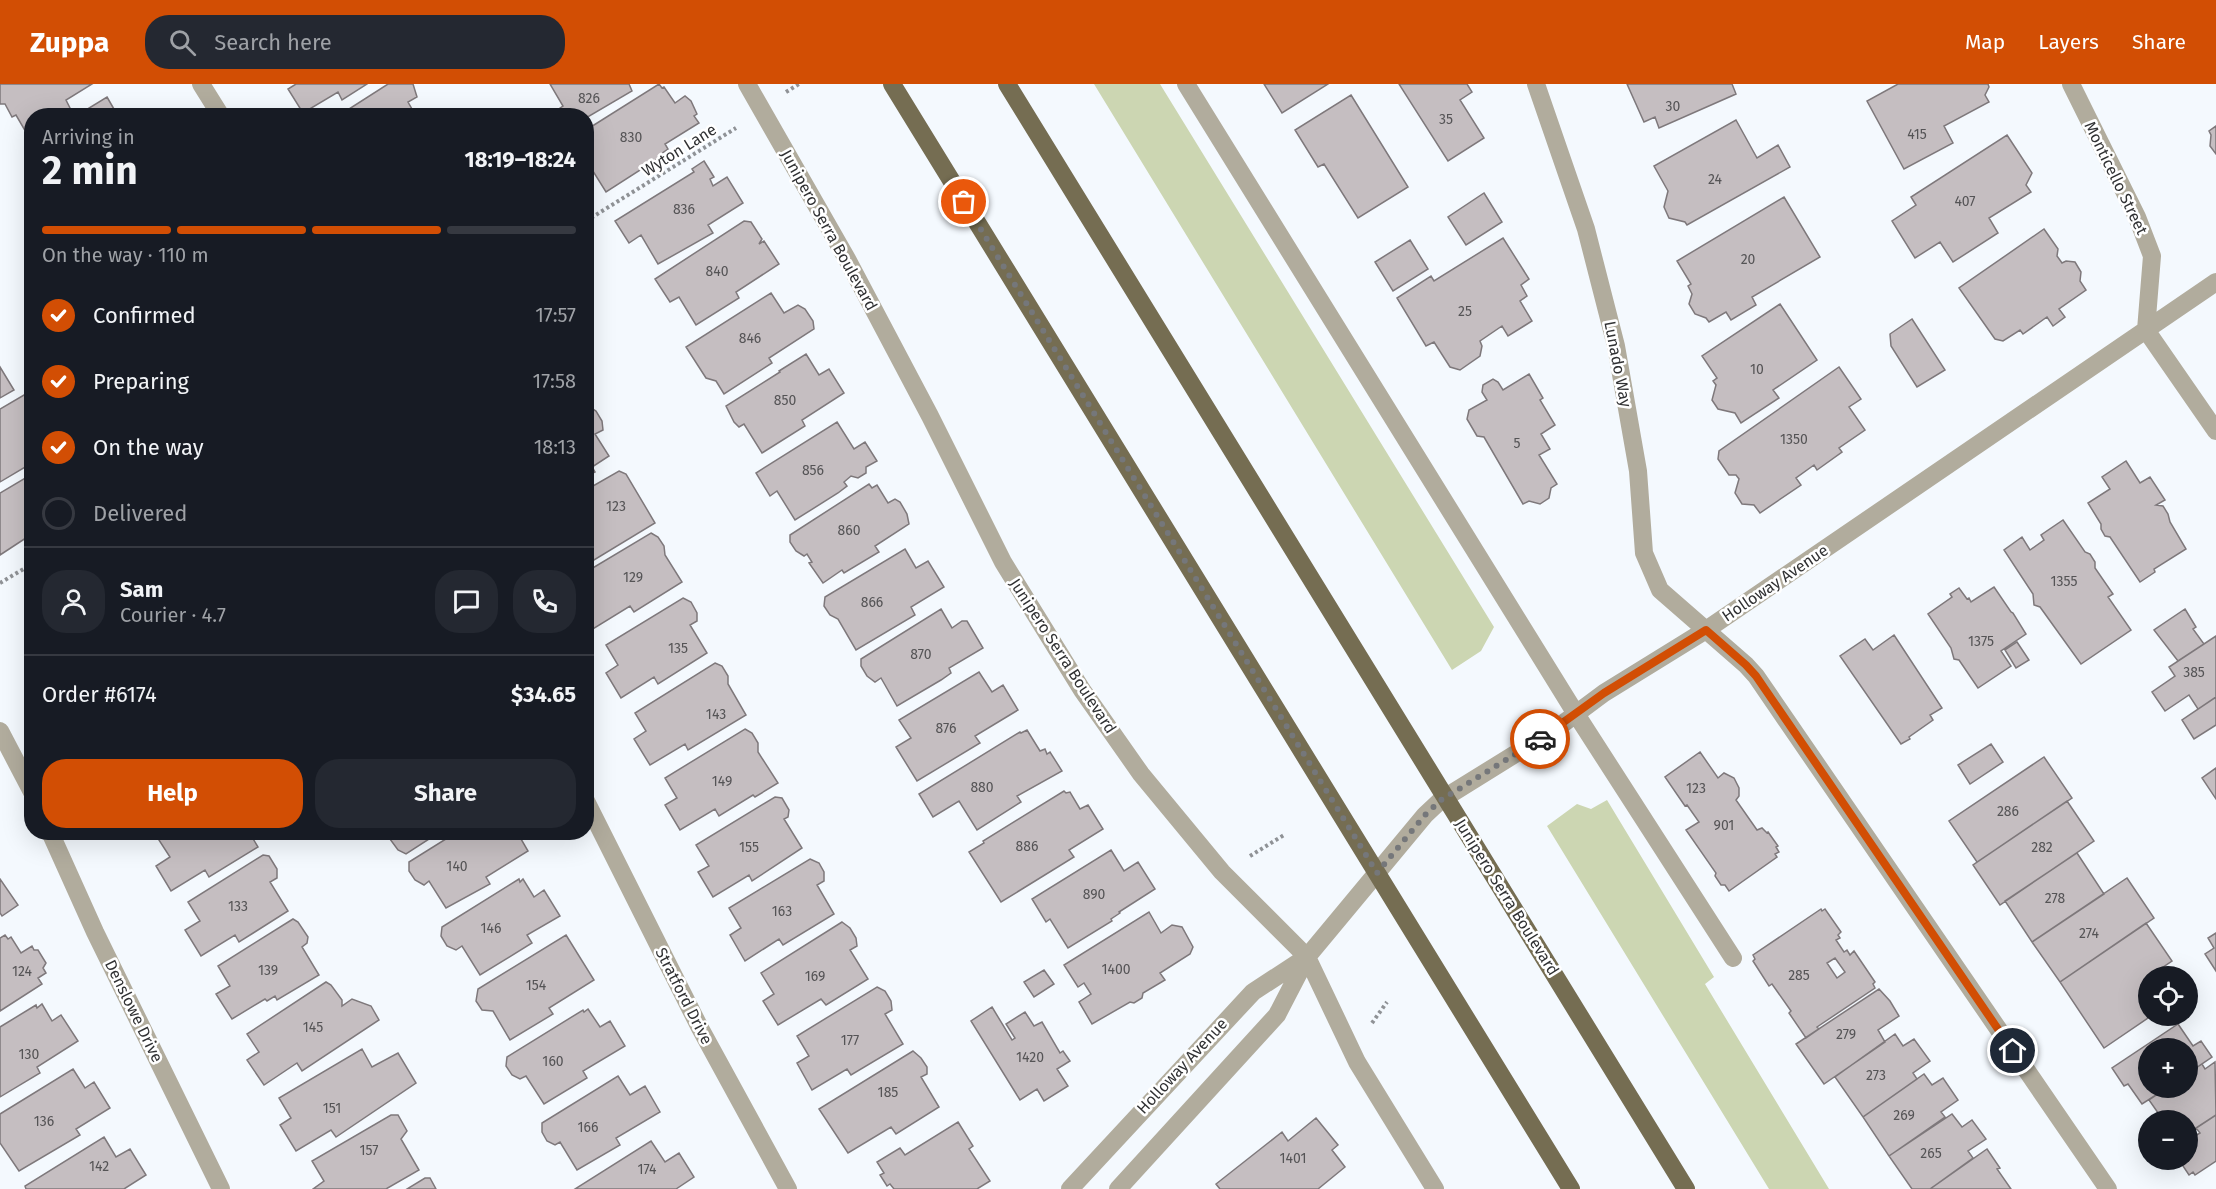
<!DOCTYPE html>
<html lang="en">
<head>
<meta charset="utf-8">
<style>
	body { margin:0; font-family:"Fira Sans",sans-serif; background:#242831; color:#f1f3f6; height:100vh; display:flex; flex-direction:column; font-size:22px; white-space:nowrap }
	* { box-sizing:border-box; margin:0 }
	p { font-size:20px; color:#9ea1a6 }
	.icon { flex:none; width:33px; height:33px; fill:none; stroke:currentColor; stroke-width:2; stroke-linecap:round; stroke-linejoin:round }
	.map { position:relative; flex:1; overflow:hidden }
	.drawer { position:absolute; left:24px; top:24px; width:570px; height:732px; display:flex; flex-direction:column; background:#171b24; border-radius:24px; box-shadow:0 6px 24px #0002 }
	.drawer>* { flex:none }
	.fabs { position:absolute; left:2138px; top:882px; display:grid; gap:12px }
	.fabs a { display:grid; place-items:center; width:60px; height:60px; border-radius:50%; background:#171b24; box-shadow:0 6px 24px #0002; font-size:30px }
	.pin { position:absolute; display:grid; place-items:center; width:51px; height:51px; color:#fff; margin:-26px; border:3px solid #fff; border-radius:50%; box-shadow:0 2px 6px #0007 }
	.courier { position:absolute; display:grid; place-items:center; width:60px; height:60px; margin:-30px; border:4px solid #d24e04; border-radius:50%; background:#fff; color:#222; box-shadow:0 2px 8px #0007 }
	.head em { font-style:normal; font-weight:700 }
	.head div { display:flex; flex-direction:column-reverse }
	.head { display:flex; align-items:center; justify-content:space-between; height:102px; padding:0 18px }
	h1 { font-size:39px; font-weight:700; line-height:45px }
	.bar { display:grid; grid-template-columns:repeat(4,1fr); gap:9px 6px; align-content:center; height:72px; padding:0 18px }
	.bar i { height:8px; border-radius:4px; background:#363941 }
	.bar .on { background:#d24e04 }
	.bar p { grid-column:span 4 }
	.line { display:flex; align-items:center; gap:15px; padding:0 18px; border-top:2px solid #363941 }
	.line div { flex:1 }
	.round { display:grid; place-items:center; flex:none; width:63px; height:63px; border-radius:24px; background:#242831 }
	ol { padding:0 18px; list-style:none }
	li { display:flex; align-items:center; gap:18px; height:66px }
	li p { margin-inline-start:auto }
	li .icon { padding:6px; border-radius:50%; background:#d24e04; color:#fff; stroke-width:4 }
	li:last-child { color:#9ea1a6 }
	li i { width:33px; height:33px; border:3px solid #363941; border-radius:50% }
	.primary-button { display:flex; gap:12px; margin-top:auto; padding:12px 18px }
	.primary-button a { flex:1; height:69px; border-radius:24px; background:#d24e04; color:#fff; font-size:24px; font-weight:700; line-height:69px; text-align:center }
	.primary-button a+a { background:#242831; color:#f1f3f6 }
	header { display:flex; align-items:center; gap:36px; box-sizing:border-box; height:84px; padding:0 30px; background:#d24e04; color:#fff }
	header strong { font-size:28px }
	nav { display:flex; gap:33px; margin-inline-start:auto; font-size:21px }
	.search { width:420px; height:54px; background:#242831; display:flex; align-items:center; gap:15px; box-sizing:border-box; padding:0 21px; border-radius:24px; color:#9ea1a6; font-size:22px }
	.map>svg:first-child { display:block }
</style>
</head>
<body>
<header>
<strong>Zuppa</strong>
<div class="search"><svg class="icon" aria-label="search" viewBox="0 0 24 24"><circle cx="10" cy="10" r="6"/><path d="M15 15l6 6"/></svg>Search here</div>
<nav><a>Map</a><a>Layers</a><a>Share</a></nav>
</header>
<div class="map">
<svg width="2216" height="1105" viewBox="0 0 2216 1105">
	<rect width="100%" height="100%" fill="#f4f9fe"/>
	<path fill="#ccd6b2" d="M1094,0H1160L1494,543L1481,567L1452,586Z
		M1607,716L1714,893L1705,900L1829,1105H1769L1547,742L1577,720L1591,725Z"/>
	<path fill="#c5bec1" stroke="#7e787b" stroke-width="1.5" fill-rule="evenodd" d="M0,0H92L66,16L70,24L57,32H32V47L27,50L16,31L12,33L5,20H0Z
		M296,0H367L342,16L338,8L303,29L288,5Z
		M388,0H413L417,13L408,18L416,32H338Z
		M550,0H629L632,7L586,34V32H548L563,22Z
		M659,0L662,4L664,3L675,19L685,12L691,17L697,30L694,32L699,39L665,60L668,65L661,70L662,72L606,108L586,76V46Z
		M1264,0H1328L1282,29Z
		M1399,0H1467L1472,8L1460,16L1484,54L1448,77Z
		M1627,0H1732L1736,10L1659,44L1655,33L1644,38Z
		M1898,0H1988L1989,3L1985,11L1989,18L1944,42L1953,59L1904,85L1867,17Z
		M1351,11L1408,103L1358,134L1324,80L1318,83L1295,46Z
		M107,13L118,32H76Z
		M1736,36L1757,74L1778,61L1790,83L1687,141L1685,138L1669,134L1664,123L1668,107L1654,82Z
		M2216,42V70L2210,62L2211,51L2209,47Z
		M2007,51L2032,89L2026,101L2031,108L1989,134L1998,149L1953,178L1940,158L1915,174L1892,137L1916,121L1911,113Z
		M704,77L714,93L710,95L713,102L727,93L743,119L708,141L713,149L658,180L641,151L629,159L615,137L694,88L692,85Z
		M1484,109L1502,138L1466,161L1448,133Z
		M1784,113L1820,173L1752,213L1756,221L1731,236L1726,228L1709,238L1706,234L1695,230L1689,220L1692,210L1688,202L1691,200L1677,177Z
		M744,137L751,138L762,155L759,160L764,157L779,180L736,208L739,214L696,241L679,213L670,218L655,195Z
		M2044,145L2058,165L2057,172L2062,179L2066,177L2075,178L2081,188L2080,197L2086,206L2059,225L2065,233L2053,242L2047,233L2023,250L2020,246L2003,257L1995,255L1959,204Z
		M1503,154L1529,195L1521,201L1527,212L1520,217L1532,237L1508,252L1502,242L1480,257L1482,262L1480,272L1460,286L1450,283L1434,258L1426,262L1397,214L1431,192L1434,197Z
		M1410,156L1428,185L1393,207L1375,178Z
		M771,209L784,229L798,221L805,225L813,237L814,245L769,274L772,279L724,310L716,297L706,294L686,263Z
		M1780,220L1817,276L1773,306L1779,314L1741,339L1735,329L1718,325L1712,316L1716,301L1713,297L1717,294L1702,272Z
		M1912,235L1945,286L1917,303L1891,262L1890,250Z
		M806,270L819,291L829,285L844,309L802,336L805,342L762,369L744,340L739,343L734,338L726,322L780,288L779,287Z
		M0,283L14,306L0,314Z
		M1839,283L1861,315L1849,323L1865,346L1839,364L1842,368L1817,386L1814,381L1796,394L1801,401L1760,429L1754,421L1742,420L1735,409L1739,395L1736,391H1729L1718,375L1719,367Z
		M1529,290L1543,314L1540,316L1555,341L1541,350L1550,365L1539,371L1557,400L1551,404L1549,414L1540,420L1529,417L1523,420L1484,353L1477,352L1467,335L1469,326L1487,316L1482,308L1483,301L1493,295L1498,298L1503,306Z
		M30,310L32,313V379L0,398V325L24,311Z
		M588,322L596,327L602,337L603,346L595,350L609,372L592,383L595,388L586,393Z
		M837,338L854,365L865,358L877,377L866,383V389L858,394L851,392L844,398L847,402L838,409L795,436L777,407L770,412L756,389Z
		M2126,377L2140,399L2150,393L2165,416L2156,421L2163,422L2168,430L2170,438L2186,465L2154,485L2155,488L2140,498L2110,453L2105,452L2101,445V440L2088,419L2110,405L2102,393Z
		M619,387L626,390L655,439L594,476L586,466V406Z
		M32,390V450L0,471V409Z
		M869,400L872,404L877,401L888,419L895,415L900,418L907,430L909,440L875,462L879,468L844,489L842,486L823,499L809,479L812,478L807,470L804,472L796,467L790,458V451Z
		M2063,436L2085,468L2090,470L2095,478V484L2113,510L2108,513L2131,546L2081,580L2040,523L2034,521L2033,510L2004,466L2022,453L2030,466L2044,456L2041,451Z
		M651,449L658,453L664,462L665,471L682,498L634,528L630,522L588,548L586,488Z
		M905,465L916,484L928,477L944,503L911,523L915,531L856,566L838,535L830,531L824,522L825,513Z
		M1994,503L2011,528L2013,529L2026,550L2001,567L2011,582L1978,604L1959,576L1954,575L1951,564L1928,530L1952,513L1950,510L1959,504L1967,515L1969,514L1971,518Z
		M683,514L691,518L697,529V537L690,541L707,569L658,600L654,593L621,614L606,589L618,581L606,561Z
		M941,525L952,544L962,537H967L983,564L949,584L951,589L941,596L897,622L881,594L875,598L867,592L861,582V575Z
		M2185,525L2196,543L2193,545L2204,560L2178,577L2154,546Z
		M1894,551L1942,624L1930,631L1933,636L1909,653L1910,655L1901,660L1840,572L1865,555L1873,566Z
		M2216,552V613L2198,625L2189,611L2165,627L2152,608L2175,592L2169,583Z
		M2017,558L2029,576L2016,584L2005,566Z
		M715,579L722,582L728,592V600L746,631L688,666L685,660L650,681L634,655L646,647L635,629Z
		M979,588L992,608L1003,601L1018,626L975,652L980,659L917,697L896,663L911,654L899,636Z
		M2216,613V641L2194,655L2182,636Z
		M745,645L752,649L758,659V668L778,699L755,713L753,711L719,732L715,725L680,746L665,721L677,714L665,694Z
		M1027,646L1040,667L1045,665L1047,670L1050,668L1062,687L1017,712L1021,718L977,746L959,717L933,733L919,710L1020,648L1021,649Z
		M1991,660L2003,678L1970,700L1958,681Z
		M1700,668L1718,694L1724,689L1734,694L1739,704V712L1736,716L1757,746L1762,744L1767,749L1768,748L1778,762L1776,763L1779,768L1775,770L1777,773L1729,807L1725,801H1721L1715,792L1716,789L1686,746L1699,738L1687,721L1685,722L1665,693Z
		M2044,673L2072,714L1977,778L1949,737Z
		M2216,684V715L2202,694Z
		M1064,707L1066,709L1070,708L1080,725L1088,721L1103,745L1069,766L1074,773L1001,818L969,768L984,759L983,757Z
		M775,713L782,714L789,726L788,733L784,735L802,764L752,797L749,791L713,813L698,788L709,782L696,761Z
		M2067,717L2094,757L2000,821L1973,781Z
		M165,748H249L258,763L209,793L205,786L171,807L156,782L170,773L157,753Z
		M387,748H440L406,770L398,766L387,751Z
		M457,748H517L528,767L486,793L490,800L446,824L429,797L424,801L415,796L409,787V778Z
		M1111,766L1124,787L1138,778L1155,805L1119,828L1120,829L1111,835L1112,837L1068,864L1050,835L1046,838L1032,815Z
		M2077,769L2104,810L2032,858L2005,817Z
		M263,771L269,772L277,785V794L270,798L288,827L239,858L235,851L201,872L185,846L200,837L188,818Z
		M810,775L819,779L824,788V797L817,801L834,830L783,861L779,855L745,877L730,851L741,844L729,824Z
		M2127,794L2154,834L2060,898L2032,858Z
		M0,795L18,821L2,832L0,829Z
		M519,795L520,798L523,795L534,813L544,806L560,832L527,851L532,859L480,891L462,862L456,866L447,862L441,852L442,843Z
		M1821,825L1822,827L1825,825L1841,848L1838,851L1840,854L1836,856L1844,868L1847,866L1850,871L1854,867L1875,898L1873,900L1875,904L1817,943L1819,945L1806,954L1789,929L1791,927L1772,900L1769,902L1753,877L1755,875L1753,871ZM1835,874L1845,888L1837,894L1827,879Z
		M1149,828L1161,849L1172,841L1182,843L1193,863L1190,870L1160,889L1165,896L1143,909L1142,914L1134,919L1130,918L1092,940L1079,918L1091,910L1084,899L1078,903L1064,881Z
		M293,835L298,838L308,853L307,859L302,863L319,891L277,916L275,912L267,917L265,915L232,935L216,910L230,902L218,882Z
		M842,838L850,844L856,854L857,862L850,866L868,895L826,921L821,915L778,941L763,917L774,910L761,889Z
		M2146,839L2172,877L2144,896L2148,902V932H2151L2104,964L2060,898Z
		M2216,849V887L2205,870L2214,864L2208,854Z
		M5,851L8,855L11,853L21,869L32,862L34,866H38L46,879L43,884L46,889L38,894L42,900L0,927V854Z
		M566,851L594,896L549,924L553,930L510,956L493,927L482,926L476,917L478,905Z
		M1044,886L1054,900L1034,913L1024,898Z
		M326,898L331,901L342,916V922L352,915L371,922L379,936L302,987L297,979L264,1001L247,976L259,968L247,950Z
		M877,903L885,907L891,917L892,926L885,930L903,960L851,991L847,985L812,1006L797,979L809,972L797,952Z
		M1879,905L1890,917L1899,932L1878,946L1885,958L1824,1000L1796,960Z
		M42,920L52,937L61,931L78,957L37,983L40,989L0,1013V943L36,921L37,924Z
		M992,923L1012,956L1015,954L1006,940L1025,928L1034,942L1042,938L1060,969L1063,967L1070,977L1057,985L1068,1002L1044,1017L1037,1005L1020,1016L971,937Z
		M588,925L600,943L610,937L625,962L583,987L587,994L544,1020L526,992L520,995L512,991L506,982L507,973L583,926L584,928Z
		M2178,940L2193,962L2201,957L2212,973L2187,990V964H2148V1004H2167L2142,1020L2128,1000L2124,1002L2112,984Z
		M1895,950L1903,962L1914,955L1930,977L1913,989L1917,995L1863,1033L1835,993Z
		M362,965L372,983L398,969L416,999L336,1053L331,1046L296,1067L280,1041L291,1034L279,1014Z
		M913,967L921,974L927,983V990L921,993L939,1023L896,1050L891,1043L848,1069L819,1025Z
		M2215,978L2216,1031L2187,1050V1036H2163L2149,1016L2167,1004H2187V990L2202,980L2205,985Z
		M73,985L85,1004L94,998L110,1024L76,1045L80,1051L19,1087L0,1059V1030Z
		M1924,990L1932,1001L1943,994L1958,1016L1941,1028L1945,1033L1889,1072L1863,1033Z
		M618,992L630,1011L645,1002L660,1028L616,1054L620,1061L577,1086L560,1058L555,1061L547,1057L542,1048V1039Z
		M1952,1030L1962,1043L1972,1036L1986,1055L1968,1067L1973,1074L1930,1105H1912L1889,1072Z
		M391,1031H398L407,1047L401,1055L419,1086L386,1105H313L324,1097L312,1077Z
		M2216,1031V1077L2195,1091L2193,1088L2189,1091L2179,1076H2187V1057L2200,1049L2196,1044Z
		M1316,1034L1338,1061L1332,1066L1345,1083L1318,1105H1220L1216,1100L1282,1048L1288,1057Z
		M958,1038L973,1062L969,1065L990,1097L977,1105H894L890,1100L887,1102L880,1091L884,1089L877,1078L900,1064L905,1071Z
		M104,1053L116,1073L130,1065L146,1091L124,1105H26L25,1102Z
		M651,1057L665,1078L679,1069L694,1093L676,1105H575Z
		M1987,1065L2000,1084L1997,1085L2011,1105H1930Z
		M425,1094H430L436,1105H407Z"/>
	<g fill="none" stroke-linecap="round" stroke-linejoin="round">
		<path stroke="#8f9296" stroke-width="4" stroke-dasharray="3 3" stroke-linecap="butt" d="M786,8L799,0
			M586,137L736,44
			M0,499L32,480
			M1250,772L1284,751
			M1372,939L1387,918"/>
		<path stroke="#b1ac9d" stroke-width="18" d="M201,0L221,32
			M747,0L847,175L930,332L1003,478L1082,606L1141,690L1222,788L1307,873L1357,978L1435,1105
			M1186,0L1576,630L1733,874
			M1536,0L1586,145L1616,262L1638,387L1644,469L1660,506L1746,581L1756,592L2108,1105
			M2071,0L2137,133L2152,172L2146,246L2216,347
			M0,647L32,708
			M586,717L700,944L788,1105
			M50,748L95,848L221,1105
			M1070,1105L1253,908L1305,874
			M1118,1105L1277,931L1307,873L1425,731L1441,716L1557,644L1604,609L1706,546L2216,198"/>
		<path stroke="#756d52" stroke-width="18" d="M892,0L1571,1105
			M1007,0L1686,1105"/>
	</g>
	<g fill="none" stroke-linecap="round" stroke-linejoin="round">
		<path stroke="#75777a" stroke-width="6" stroke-dasharray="0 10.8" d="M964,118L1377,789L1425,731L1441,716L1540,655"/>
		<path stroke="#d24e04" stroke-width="8" d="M1540,655L1604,609L1706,546L1746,581L1756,592L2013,967"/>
	</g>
	<g text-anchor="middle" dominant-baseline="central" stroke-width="5" stroke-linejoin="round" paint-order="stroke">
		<g font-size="14" fill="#555456">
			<text x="589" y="14">826</text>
			<text x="1673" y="22">30</text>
			<text x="1446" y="35">35</text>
			<text x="1917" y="50">415</text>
			<text x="631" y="53">830</text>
			<text x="1715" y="95">24</text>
			<text x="1965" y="117">407</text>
			<text x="684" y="125">836</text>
			<text x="1748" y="175">20</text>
			<text x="717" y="187">840</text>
			<text x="1465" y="227">25</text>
			<text x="750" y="254">846</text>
			<text x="1757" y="285">10</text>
			<text x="785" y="316">850</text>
			<text x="1794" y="355">1350</text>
			<text x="1517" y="359">5</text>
			<text x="813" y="386">856</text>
			<text x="616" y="422">123</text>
			<text x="849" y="446">860</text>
			<text x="633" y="493">129</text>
			<text x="2064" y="497">1355</text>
			<text x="872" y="518">866</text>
			<text x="1981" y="557">1375</text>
			<text x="678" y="564">135</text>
			<text x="921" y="570">870</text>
			<text x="2194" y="588">385</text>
			<text x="716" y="630">143</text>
			<text x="946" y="644">876</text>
			<text x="722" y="697">149</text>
			<text x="982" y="703">880</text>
			<text x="1696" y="704">123</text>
			<text x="2008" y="727">286</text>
			<text x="1724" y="741">901</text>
			<text x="1027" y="762">886</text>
			<text x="749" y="763">155</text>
			<text x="2042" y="763">282</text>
			<text x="457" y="782">140</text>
			<text x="1094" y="810">890</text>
			<text x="2055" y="814">278</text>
			<text x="238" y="822">133</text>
			<text x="782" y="827">163</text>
			<text x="491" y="844">146</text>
			<text x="2089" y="849">274</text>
			<text x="1116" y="885">1400</text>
			<text x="268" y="886">139</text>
			<text x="22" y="887">124</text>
			<text x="1799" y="891">285</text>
			<text x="815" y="892">169</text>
			<text x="536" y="901">154</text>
			<text x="313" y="943">145</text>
			<text x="1846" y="950">279</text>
			<text x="850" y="956">177</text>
			<text x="29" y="970">130</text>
			<text x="1030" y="973">1420</text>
			<text x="553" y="977">160</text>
			<text x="1876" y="991">273</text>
			<text x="888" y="1008">185</text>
			<text x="332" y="1024">151</text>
			<text x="1904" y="1031">269</text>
			<text x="44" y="1037">136</text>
			<text x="588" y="1043">166</text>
			<text x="369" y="1066">157</text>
			<text x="1931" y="1069">265</text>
			<text x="1293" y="1074">1401</text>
			<text x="99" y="1082">142</text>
			<text x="647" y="1085">174</text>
		</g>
		<g font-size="16" fill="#303133" stroke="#fff">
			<text transform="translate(679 66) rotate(-32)">Wyton Lane</text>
			<text transform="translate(2116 94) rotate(64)">Monticello Street</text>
			<text transform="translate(829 146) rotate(61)">Junipero Serra Boulevard</text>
			<text transform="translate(1618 280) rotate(79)">Lunado Way</text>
			<text transform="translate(1775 499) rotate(-34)">Holloway Avenue</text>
			<text transform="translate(1063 572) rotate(57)">Junipero Serra Boulevard</text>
			<text transform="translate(1507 813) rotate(58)">Junipero Serra Boulevard</text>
			<text transform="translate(684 912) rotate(63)">Stratford Drive</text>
			<text transform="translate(134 927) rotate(64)">Denslowe Drive</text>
			<text transform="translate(1182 982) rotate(-47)">Holloway Avenue</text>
		</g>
	</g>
</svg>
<div class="fabs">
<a><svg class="icon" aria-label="locate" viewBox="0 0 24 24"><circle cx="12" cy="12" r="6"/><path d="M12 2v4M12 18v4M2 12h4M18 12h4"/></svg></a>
<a>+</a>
<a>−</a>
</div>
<div class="pin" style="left:964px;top:118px;background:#ea580c"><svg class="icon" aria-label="bag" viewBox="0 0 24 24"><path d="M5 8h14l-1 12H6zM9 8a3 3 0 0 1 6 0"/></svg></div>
<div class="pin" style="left:2013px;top:967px;background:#1f2937"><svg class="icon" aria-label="home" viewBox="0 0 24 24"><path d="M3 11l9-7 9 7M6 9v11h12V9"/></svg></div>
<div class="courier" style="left:1540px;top:655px"><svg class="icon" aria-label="car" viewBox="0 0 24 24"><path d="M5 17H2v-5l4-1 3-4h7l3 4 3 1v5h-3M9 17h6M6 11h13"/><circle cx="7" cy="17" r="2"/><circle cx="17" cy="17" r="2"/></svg></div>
<section class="drawer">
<div class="head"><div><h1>2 min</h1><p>Arriving in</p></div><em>18:19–18:24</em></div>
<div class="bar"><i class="on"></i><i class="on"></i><i class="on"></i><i></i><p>On the way · 110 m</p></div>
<ol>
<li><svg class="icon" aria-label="check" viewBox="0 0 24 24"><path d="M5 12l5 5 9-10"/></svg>Confirmed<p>17:57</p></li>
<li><svg class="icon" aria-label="check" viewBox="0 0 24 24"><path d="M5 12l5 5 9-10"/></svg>Preparing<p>17:58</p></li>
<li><svg class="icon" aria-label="check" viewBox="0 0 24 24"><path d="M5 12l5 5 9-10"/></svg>On the way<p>18:13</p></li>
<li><i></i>Delivered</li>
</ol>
<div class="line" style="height:108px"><a class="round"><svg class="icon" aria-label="person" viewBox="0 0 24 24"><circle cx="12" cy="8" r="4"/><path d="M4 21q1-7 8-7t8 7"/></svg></a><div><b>Sam</b><p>Courier · 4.7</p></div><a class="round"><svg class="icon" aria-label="chat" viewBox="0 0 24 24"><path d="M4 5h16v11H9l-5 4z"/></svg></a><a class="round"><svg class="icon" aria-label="phone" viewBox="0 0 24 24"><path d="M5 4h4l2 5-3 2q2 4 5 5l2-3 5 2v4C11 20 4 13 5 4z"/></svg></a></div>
<div class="line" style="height:78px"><div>Order #6174</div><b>$34.65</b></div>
<div class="primary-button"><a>Help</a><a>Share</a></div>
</section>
</div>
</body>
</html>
